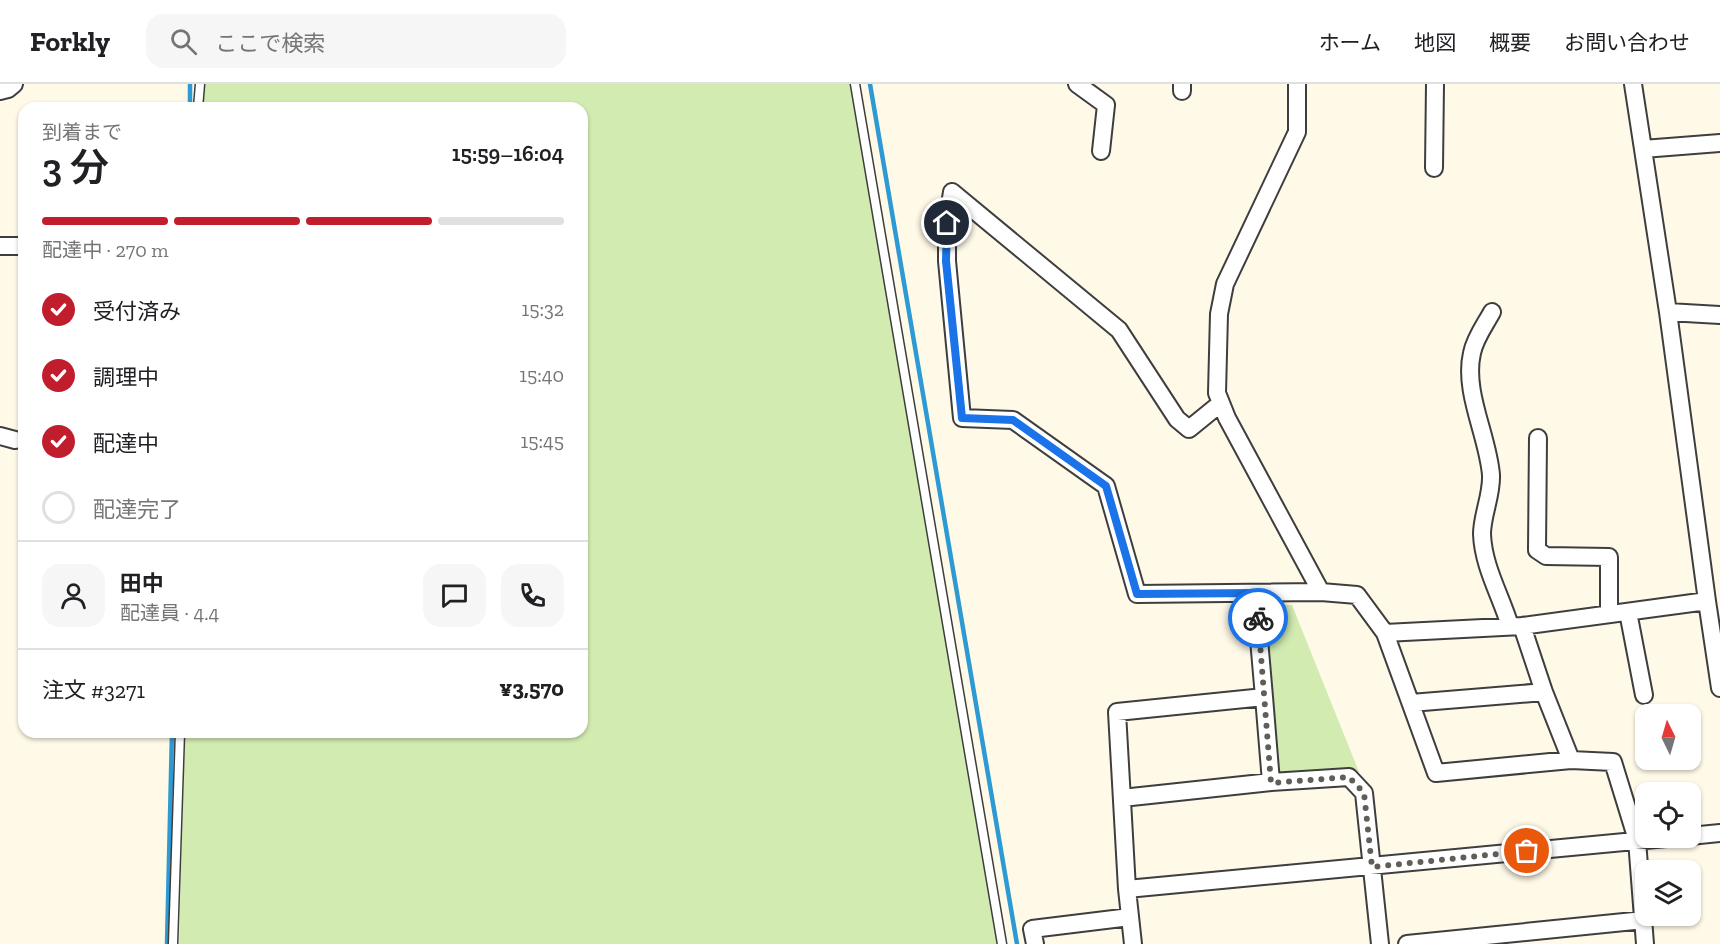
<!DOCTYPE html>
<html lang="ja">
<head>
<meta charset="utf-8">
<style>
	body { margin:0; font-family:"Zilla Slab","Noto Sans JP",serif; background:#f6f6f6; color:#202124; height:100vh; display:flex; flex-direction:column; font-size:22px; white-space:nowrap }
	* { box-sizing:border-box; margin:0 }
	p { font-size:20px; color:#757577 }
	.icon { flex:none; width:33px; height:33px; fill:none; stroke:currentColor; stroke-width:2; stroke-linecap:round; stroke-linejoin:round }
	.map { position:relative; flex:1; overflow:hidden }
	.side { position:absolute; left:18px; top:18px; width:570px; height:636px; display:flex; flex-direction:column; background:#fff; border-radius:18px; box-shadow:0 2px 4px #0004 }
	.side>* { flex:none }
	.needle { width:39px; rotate:355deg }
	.buttons { position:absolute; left:1635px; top:620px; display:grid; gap:12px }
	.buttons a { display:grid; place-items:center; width:66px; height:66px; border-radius:12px; background:#fff; box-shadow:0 2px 4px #0004; font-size:30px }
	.pin { position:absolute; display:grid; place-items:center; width:51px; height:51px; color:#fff; margin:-26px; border:3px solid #fff; border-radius:50%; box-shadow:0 2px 6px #0007 }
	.courier { position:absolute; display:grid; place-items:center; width:60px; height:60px; margin:-30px; border:4px solid #1a73e8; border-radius:50%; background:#fff; color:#222; box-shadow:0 2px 8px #0007 }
	.headline em { font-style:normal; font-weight:600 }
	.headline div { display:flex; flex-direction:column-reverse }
	.headline { display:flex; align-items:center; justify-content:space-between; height:102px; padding:0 24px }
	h1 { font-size:39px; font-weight:600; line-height:45px }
	.bar { display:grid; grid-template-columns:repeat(4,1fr); gap:9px 6px; align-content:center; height:72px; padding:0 24px }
	.bar i { height:8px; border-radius:4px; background:#e0e0e0 }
	.bar .current { background:#c01d2d }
	.bar p { grid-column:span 4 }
	.line { display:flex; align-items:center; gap:15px; padding:0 24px; border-top:2px solid #e0e0e0 }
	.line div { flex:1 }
	.round { display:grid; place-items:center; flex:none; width:63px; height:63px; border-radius:18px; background:#f6f6f6 }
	ol { padding:0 24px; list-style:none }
	li { display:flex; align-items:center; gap:18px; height:66px }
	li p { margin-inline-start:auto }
	li .icon { padding:6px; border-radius:50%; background:#c01d2d; color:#fff; stroke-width:4 }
	li:last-child { color:#757577 }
	li i { width:33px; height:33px; border:3px solid #e0e0e0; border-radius:50% }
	header { display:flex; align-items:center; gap:36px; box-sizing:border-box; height:84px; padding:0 30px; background:#fff; border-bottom:2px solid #e0e0e0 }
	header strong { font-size:28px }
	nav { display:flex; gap:33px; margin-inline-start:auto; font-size:21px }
	.search { width:420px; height:54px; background:#f6f6f6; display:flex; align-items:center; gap:15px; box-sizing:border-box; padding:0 21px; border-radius:18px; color:#757577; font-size:22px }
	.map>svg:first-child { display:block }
</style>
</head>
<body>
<header>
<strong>Forkly</strong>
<div class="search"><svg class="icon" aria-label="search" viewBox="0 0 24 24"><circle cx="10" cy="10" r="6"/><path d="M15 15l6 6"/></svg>ここで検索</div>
<nav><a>ホーム</a><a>地図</a><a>概要</a><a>お問い合わせ</a></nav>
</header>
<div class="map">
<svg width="1720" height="860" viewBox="0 0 1720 860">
	<rect width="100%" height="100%" fill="#fff9e8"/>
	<path fill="#d2ebb1" d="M205,0H851L998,860H179L185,648H582V24H202Z
		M1263,520L1292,521L1359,688L1278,692Z"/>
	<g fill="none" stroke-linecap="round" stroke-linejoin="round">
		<path stroke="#2d9ad4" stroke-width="4.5" d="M870,0L1017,860
			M190,24V0
			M167,860L172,648"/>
		<defs>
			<path id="lane" d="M855,0L1002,860
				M198,24L200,0
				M173,860L180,648"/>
			<path id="street" d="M1077,0L1106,21L1101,67
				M1297,0V48L1225,200L1219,230L1217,309L1227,334L1321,508
				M1633,0L1668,228L1707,517L1720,604
				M0,7L8,5L14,0
				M1182,7V0
				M1643,65L1720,59
				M1434,84L1435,0
				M952,108L947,139V177L962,334L1013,336L1106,402L1137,510L1321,508L1357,511L1385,549L1436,689L1571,676L1613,678L1637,756L1645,860
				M952,108L1119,246L1177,335L1189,345L1221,319
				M0,162H24
				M1492,228C1485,241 1475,254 1472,269C1463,308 1488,352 1491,391C1492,411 1482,431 1482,450C1483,482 1501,512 1510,542
				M1668,228L1720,231
				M0,352L15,356
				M1538,354L1537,466L1546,472L1609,473V530
				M1628,528L1644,611
				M1522,542L1544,608L1571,676
				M1385,549L1522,542L1707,517
				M1264,613L1271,698
				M1411,619L1544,608
				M1122,714L1271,698L1349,693L1364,709L1380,860
				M1690,752L1720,749
				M1127,805L1677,753
				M1035,860L1032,845L1130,833
				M1133,860L1127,805L1117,628L1264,613L1255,509
				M1407,860L1644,836"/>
		</defs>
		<use href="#lane" stroke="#3e3e3e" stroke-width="11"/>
		<use href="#street" stroke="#3e3e3e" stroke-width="20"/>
		<use href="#lane" stroke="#fff" stroke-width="8"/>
		<use href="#street" stroke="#fff" stroke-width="16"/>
	</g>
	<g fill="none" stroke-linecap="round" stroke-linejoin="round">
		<path stroke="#605e58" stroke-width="6" stroke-dasharray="0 10.8" d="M1258,534L1271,699L1349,693L1364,709L1372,783L1527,767"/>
		<path stroke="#1a73e8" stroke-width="8" d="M947,139L946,177L962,334L1013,336L1106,402L1137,510L1256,509L1258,534"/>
	</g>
</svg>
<div class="buttons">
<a><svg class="needle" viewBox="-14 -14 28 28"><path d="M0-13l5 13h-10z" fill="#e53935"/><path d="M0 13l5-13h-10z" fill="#757577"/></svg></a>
<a><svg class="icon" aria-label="locate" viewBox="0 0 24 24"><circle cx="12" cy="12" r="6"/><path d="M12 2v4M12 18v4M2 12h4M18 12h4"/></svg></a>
<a><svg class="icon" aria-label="layers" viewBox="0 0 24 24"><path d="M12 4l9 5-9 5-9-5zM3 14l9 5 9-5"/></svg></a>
</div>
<div class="pin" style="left:1527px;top:767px;background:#ea580c"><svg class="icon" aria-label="bag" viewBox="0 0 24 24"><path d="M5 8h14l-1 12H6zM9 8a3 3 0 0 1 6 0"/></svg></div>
<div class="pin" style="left:947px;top:139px;background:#1f2937"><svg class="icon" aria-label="home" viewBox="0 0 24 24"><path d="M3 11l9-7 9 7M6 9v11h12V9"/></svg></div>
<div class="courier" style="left:1258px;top:534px"><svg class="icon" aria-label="bike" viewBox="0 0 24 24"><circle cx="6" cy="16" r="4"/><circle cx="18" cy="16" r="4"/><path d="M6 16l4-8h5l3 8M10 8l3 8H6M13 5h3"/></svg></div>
<section class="side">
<div class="headline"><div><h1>3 分</h1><p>到着まで</p></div><em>15:59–16:04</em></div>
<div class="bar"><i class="current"></i><i class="current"></i><i class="current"></i><i></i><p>配達中 · 270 m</p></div>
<ol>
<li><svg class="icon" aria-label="check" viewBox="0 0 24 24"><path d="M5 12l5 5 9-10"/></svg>受付済み<p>15:32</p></li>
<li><svg class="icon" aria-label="check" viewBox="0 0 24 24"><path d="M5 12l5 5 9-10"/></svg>調理中<p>15:40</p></li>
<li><svg class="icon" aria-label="check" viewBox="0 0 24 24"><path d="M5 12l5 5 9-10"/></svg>配達中<p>15:45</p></li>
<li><i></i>配達完了</li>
</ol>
<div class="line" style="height:108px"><a class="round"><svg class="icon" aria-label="person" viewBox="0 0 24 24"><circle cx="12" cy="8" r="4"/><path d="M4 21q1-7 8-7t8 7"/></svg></a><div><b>田中</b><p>配達員 · 4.4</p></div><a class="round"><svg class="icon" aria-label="chat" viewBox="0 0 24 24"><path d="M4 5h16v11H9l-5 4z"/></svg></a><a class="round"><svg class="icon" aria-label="phone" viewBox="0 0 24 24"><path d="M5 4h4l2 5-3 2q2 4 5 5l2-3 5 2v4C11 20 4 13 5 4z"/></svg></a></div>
<div class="line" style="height:78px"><div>注文 #3271</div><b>¥3,570</b></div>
</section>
</div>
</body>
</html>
